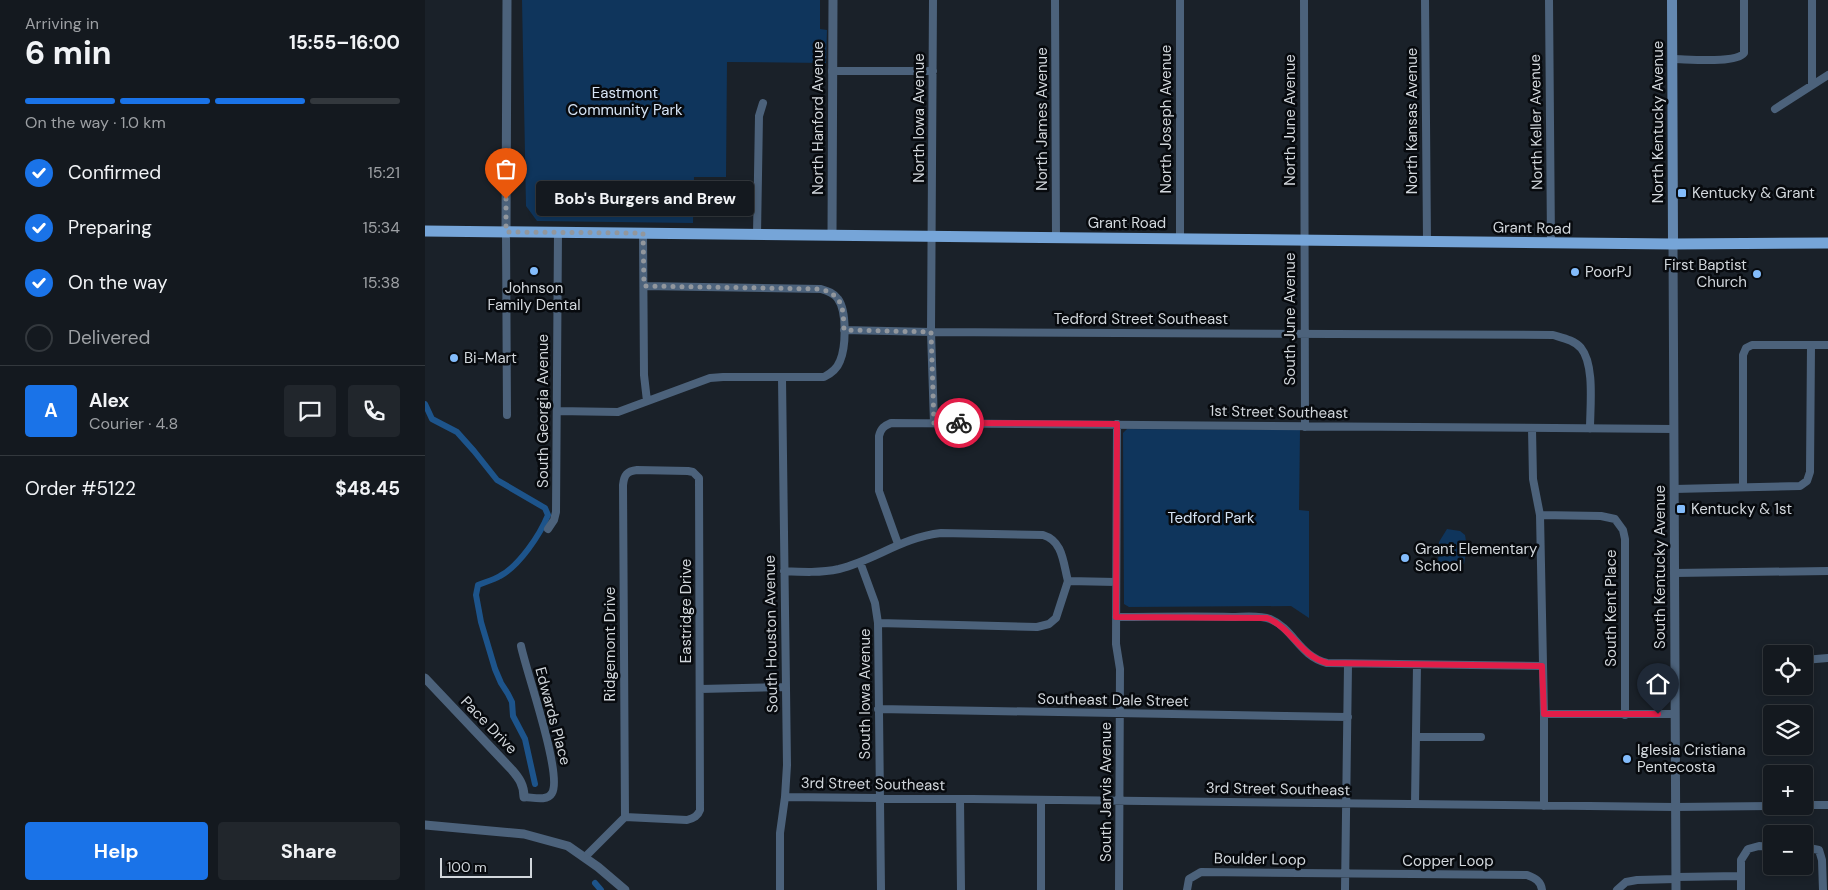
<!DOCTYPE html>
<html lang="en">
<head>
<meta charset="utf-8">
<style>
	body { margin:0; font-family:"DM Sans",sans-serif; background:#21262c; color:#f1f3f6; height:100vh; display:flex; flex-direction:column; font-size:19px; white-space:nowrap }
	* { box-sizing:border-box; margin:0 }
	p { font-size:16px; color:#9da0a4 }
	.icon { flex:none; width:28px; height:28px; fill:none; stroke:currentColor; stroke-width:2; stroke-linecap:round; stroke-linejoin:round }
	.map { position:relative; flex:1; overflow:hidden }
	.side { display:flex; flex-direction:column; background:#14191f; width:425px }
	.side>* { flex:none }
	.fabs { position:absolute; left:1338px; top:645px; display:grid; gap:10px }
	.fabs a { display:grid; place-items:center; width:50px; height:50px; border-radius:5px; background:#14191f; box-shadow:0 2px 8px #0003,0 0 0 1px #33383d; font-size:25px }
	.scale { position:absolute; left:15px; bottom:12px; width:92px; box-sizing:border-box; padding-left:5px; border:2px solid #d2d7dc; border-top:0; font-size:14px; line-height:18px; white-space:nowrap; color:#d2d7dc; -webkit-text-stroke:4px #070a0e; paint-order:stroke }
	.pin { position:absolute; display:grid; place-items:center; width:42px; height:42px; color:#fff; margin:-51px -21px; border-radius:50% 50% 50% 0; rotate:-45deg; box-shadow:0 0 5px #0007 }
	.pin .icon { rotate:45deg }
	.courier { position:absolute; display:grid; place-items:center; width:50px; height:50px; margin:-25px; border:4px solid #e11d48; border-radius:50%; background:#fff; color:#222; box-shadow:0 1px 6px #0007 }
	.bubble { position:absolute; height:35px; border-radius:5px; background:#14191f; box-shadow:0 2px 8px #0003,0 0 0 1px #33383d; font-size:16px; font-weight:700; line-height:35px; text-align:center }
	.headline em { font-style:normal; font-weight:700 }
	.headline div { display:flex; flex-direction:column-reverse }
	.headline { display:flex; align-items:center; justify-content:space-between; height:85px; padding:0 25px }
	h1 { font-size:32px; font-weight:700; line-height:38px }
	.bar { display:grid; grid-template-columns:repeat(4,1fr); gap:8px 5px; align-content:center; height:60px; padding:0 25px }
	.bar i { height:6px; border-radius:4px; background:#33383d }
	.bar .on { background:#1a73e8 }
	.bar p { grid-column:span 4 }
	.line { display:flex; align-items:center; gap:12px; padding:0 25px; border-top:1px solid #33383d }
	.line div { flex:1 }
	.round { display:grid; place-items:center; flex:none; width:52px; height:52px; border-radius:5px; background:#21262c }
	ol { padding:0 25px; list-style:none }
	li { display:flex; align-items:center; gap:15px; height:55px }
	li p { margin-inline-start:auto }
	li .icon { padding:5px; border-radius:50%; background:#1a73e8; color:#fff; stroke-width:4 }
	li:last-child { color:#9da0a4 }
	li i { width:28px; height:28px; border:2px solid #33383d; border-radius:50% }
	.primary-button { display:flex; gap:10px; margin-top:auto; padding:10px 25px }
	.primary-button a { flex:1; height:58px; border-radius:5px; background:#1a73e8; color:#fff; font-size:20px; font-weight:700; line-height:58px; text-align:center }
	.primary-button a+a { background:#21262c; color:#f1f3f6 }
	main { display:flex; flex:1; min-height:0 }
	.map>svg:first-child { display:block }
</style>
</head>
<body>
<main>
<section class="side">
<div class="headline"><div><h1>6 min</h1><p>Arriving in</p></div><em>15:55–16:00</em></div>
<div class="bar"><i class="on"></i><i class="on"></i><i class="on"></i><i></i><p>On the way · 1.0 km</p></div>
<ol>
<li><svg class="icon" aria-label="check" viewBox="0 0 24 24"><path d="M5 12l5 5 9-10"/></svg>Confirmed<p>15:21</p></li>
<li><svg class="icon" aria-label="check" viewBox="0 0 24 24"><path d="M5 12l5 5 9-10"/></svg>Preparing<p>15:34</p></li>
<li><svg class="icon" aria-label="check" viewBox="0 0 24 24"><path d="M5 12l5 5 9-10"/></svg>On the way<p>15:38</p></li>
<li><i></i>Delivered</li>
</ol>
<div class="line" style="height:90px"><b class="round" style="background:#1a73e8;color:#fff">A</b><div><b>Alex</b><p>Courier · 4.8</p></div><a class="round"><svg class="icon" aria-label="chat" viewBox="0 0 24 24"><path d="M4 5h16v11H9l-5 4z"/></svg></a><a class="round"><svg class="icon" aria-label="phone" viewBox="0 0 24 24"><path d="M5 4h4l2 5-3 2q2 4 5 5l2-3 5 2v4C11 20 4 13 5 4z"/></svg></a></div>
<div class="line" style="height:65px"><div>Order #5122</div><b>$48.45</b></div>
<div class="primary-button"><a>Help</a><a>Share</a></div>
</section>
<div class="map">
<svg width="1403" height="890" viewBox="0 0 1403 890">
	<rect width="100%" height="100%" fill="#1a2129"/>
	<path fill="#0f355c" d="M97,0H395V29L402,30L401,63L302,62L301,177H269L268,223L112,221L101,206Z
		M702,429L875,430L874,510L884,511V618L866,606L704,607L699,604L698,433Z
		M1022,529L1035,531L1040,535L1042,547L1039,564H1013L1014,542Z"/>
	<g fill="none" stroke-linecap="round" stroke-linejoin="round">
		<path stroke="#1d548b" stroke-width="6" d="M0,404L7,419L32,432L49,451L72,480L120,508L123,515C115,535 94,566 75,576C68,580 60,582 53,585L51,595L56,622L70,669L76,683L83,694L87,702L88,716L100,739L110,784
			M170,883L176,890"/>
		<path stroke="#4c627b" stroke-width="8" d="M508,0L506,332L509,423
			M630,0L631,238
			M879,0L880,427
			M1000,0L1002,241
			M1124,0L1126,243
			M1248,59C1262,59 1311,64 1319,53V0
			M407,71H508
			M1387,84V0
			M1350,109L1403,75
			M81,232L82,415
			M218,233L219,375L222,401
			M332,234L334,116L338,103
			M755,239V0
			M419,330L506,332L1128,335C1138,338 1149,340 1156,348C1170,365 1165,407 1165,429
			M132,411L193,412L285,378L298,377H399C407,373 412,369 415,361C421,347 422,311 413,299C409,293 403,291 396,289L219,286
			M692,424L691,644L695,669L694,890
			M1107,429L1108,479L1115,515L1119,714V806
			M212,470L263,471L268,472L274,478L275,810C273,816 269,818 262,820L200,817L198,485C199,475 202,471 212,470Z
			M1318,487V355L1321,348L1327,345H1403
			M1249,489L1375,486L1382,481L1385,472L1386,346
			M1115,515L1176,516L1190,519L1198,530L1200,539V715
			M123,529L129,520L131,512L133,232
			M473,544L454,491V436C456,428 459,426 466,423L1249,429
			M435,562L450,603L453,623L456,890
			M359,571C377,572 396,573 414,569C450,560 478,537 516,533L618,535C638,541 638,562 643,581
			M1249,573L1403,571
			M643,581L691,582
			M691,617C730,617 768,616 807,617C818,617 834,615 845,619C869,629 874,656 902,663L1117,666
			M453,623L612,627L624,624L631,618L643,581
			M96,646C101,671 138,775 127,793C122,802 107,797 99,797
			M1379,660L1403,658
			M275,689L360,687
			M453,709L923,717
			M1119,714H1250
			M991,737H1056
			M360,797L1250,807L1346,806
			M535,799L536,890
			M616,800V890
			M990,804L992,665
			M1379,805H1403
			M1379,847L1394,850L1397,860L1398,890
			M160,857L200,817
			M1251,877L1315,876
			M355,890V833L360,797L362,765L357,378
			M762,890L764,879L776,872L1102,875C1110,878 1116,881 1117,890
			M920,890L923,665
			M1192,890L1201,882L1212,880L1251,879
			M1316,890V860L1323,849L1334,846L1346,847"/>
		<path stroke="#4c627b" stroke-width="9" d="M81,232L82,0
			M407,235L408,0
			M1248,244L1251,890
			M0,678L87,770C94,778 99,785 99,797
			M0,825L99,834L143,846L173,867L200,890"/>
		<path stroke="#6488b0" stroke-width="10" d="M1247,0L1248,244"/>
		<path stroke="#76a5d8" stroke-width="11" d="M0,231L1248,244L1403,243"/>
	</g>
	<g fill="none" stroke-linecap="round" stroke-linejoin="round">
		<path stroke="#92979d" stroke-width="5" stroke-dasharray="0 9" d="M81,199V232L218,233L219,286L396,289C419,296 418,309 419,330L506,332L509,423H534"/>
		<path stroke="#e11d48" stroke-width="6" d="M534,423L692,424L691,617L842,618C867,628 875,656 902,663L1117,666L1119,714H1233"/>
	</g>
	<g fill="#83bcfb" stroke="#070a0e" stroke-width="2">
		<rect x="1252" y="188" width="10" height="10" rx="2.5"/>
		<circle cx="109" cy="271" r="5"/>
		<circle cx="1150" cy="272" r="5"/>
		<circle cx="1332" cy="274" r="5"/>
		<circle cx="29" cy="358" r="5"/>
		<rect x="1251" y="504" width="10" height="10" rx="2.5"/>
		<circle cx="980" cy="558" r="5"/>
		<circle cx="1202" cy="759" r="5"/>
	</g>
	<g text-anchor="middle" dominant-baseline="central" stroke-width="5" stroke-linejoin="round" paint-order="stroke">
		<g font-size="15" fill="#d6e4f5" stroke="#070a0e">
			<text x="200" y="93">Eastmont<tspan x="200" dy="17">Community Park</tspan></text>
			<text x="786" y="518">Tedford Park</text>
		</g>
		<g font-size="15" fill="#d2d7dc" stroke="#070a0e">
			<text transform="translate(393 118) rotate(-90)">North Hanford Avenue</text>
			<text transform="translate(494 118) rotate(-90)">North Iowa Avenue</text>
			<text transform="translate(617 119) rotate(-90)">North James Avenue</text>
			<text transform="translate(741 119) rotate(-90)">North Joseph Avenue</text>
			<text transform="translate(865 120) rotate(-90)">North June Avenue</text>
			<text transform="translate(987 121) rotate(-90)">North Kansas Avenue</text>
			<text transform="translate(1111 122) rotate(-91)">North Keller Avenue</text>
			<text transform="translate(1233 122) rotate(-90)">North Kentucky Avenue</text>
			<text x="702" y="223">Grant Road</text>
			<text transform="translate(1107 228) rotate(1)">Grant Road</text>
			<text x="716" y="319">Tedford Street Southeast</text>
			<text transform="translate(865 319) rotate(-90)">South June Avenue</text>
			<text transform="translate(118 411) rotate(-90)">South Georgia Avenue</text>
			<text transform="translate(854 412) rotate(1)">1st Street Southeast</text>
			<text transform="translate(1235 567) rotate(-90)">South Kentucky Avenue</text>
			<text transform="translate(1186 608) rotate(-90)">South Kent Place</text>
			<text transform="translate(261 611) rotate(-90)">Eastridge Drive</text>
			<text transform="translate(346 634) rotate(-91)">South Houston Avenue</text>
			<text transform="translate(185 644) rotate(-90)">Ridgemont Drive</text>
			<text transform="translate(440 694) rotate(-90)">South Iowa Avenue</text>
			<text transform="translate(688 700) rotate(1)">Southeast Dale Street</text>
			<text transform="translate(128 716) rotate(75)">Edwards Place</text>
			<text transform="translate(64 725) rotate(46)">Pace Drive</text>
			<text transform="translate(448 784) rotate(1)">3rd Street Southeast</text>
			<text transform="translate(853 789) rotate(1)">3rd Street Southeast</text>
			<text transform="translate(681 792) rotate(-90)">South Jarvis Avenue</text>
			<text transform="translate(835 859) rotate(1)">Boulder Loop</text>
			<text x="1023" y="861">Copper Loop</text>
		</g>
		<g font-size="15" fill="#d2d7dc" stroke="#070a0e" text-anchor="start">
			<text x="1267" y="193">Kentucky &amp; Grant</text>
			<text x="1322" y="265" text-anchor="end">First Baptist<tspan x="1322" dy="17">Church</tspan></text>
			<text x="1160" y="272">PoorPJ</text>
			<text x="109" y="288" text-anchor="middle">Johnson<tspan x="109" dy="17">Family Dental</tspan></text>
			<text x="39" y="358">Bi-Mart</text>
			<text x="1266" y="509">Kentucky &amp; 1st</text>
			<text x="990" y="549">Grant Elementary<tspan x="990" dy="17">School</tspan></text>
			<text x="1212" y="750">Iglesia Cristiana<tspan x="1212" dy="17">Pentecosta</tspan></text>
		</g>
	</g>
</svg>
<div class="fabs">
<a><svg class="icon" aria-label="locate" viewBox="0 0 24 24"><circle cx="12" cy="12" r="6"/><path d="M12 2v4M12 18v4M2 12h4M18 12h4"/></svg></a>
<a><svg class="icon" aria-label="layers" viewBox="0 0 24 24"><path d="M12 4l9 5-9 5-9-5zM3 14l9 5 9-5"/></svg></a>
<a>+</a>
<a>−</a>
</div>
<div class="scale">100 m</div>
<div class="pin" style="left:81px;top:199px;background:#ea580c"><svg class="icon" aria-label="bag" viewBox="0 0 24 24"><path d="M5 8h14l-1 12H6zM9 8a3 3 0 0 1 6 0"/></svg></div>
<div class="pin" style="left:1233px;top:714px;background:#1f2937"><svg class="icon" aria-label="home" viewBox="0 0 24 24"><path d="M3 11l9-7 9 7M6 9v11h12V9"/></svg></div>
<div class="courier" style="left:534px;top:423px"><svg class="icon" aria-label="bike" viewBox="0 0 24 24"><circle cx="6" cy="16" r="4"/><circle cx="18" cy="16" r="4"/><path d="M6 16l4-8h5l3 8M10 8l3 8H6M13 5h3"/></svg></div>
<div class="bubble" style="left:111px;top:181px;width:218px">Bob's Burgers and Brew</div>
</div>
</main>
</body>
</html>
